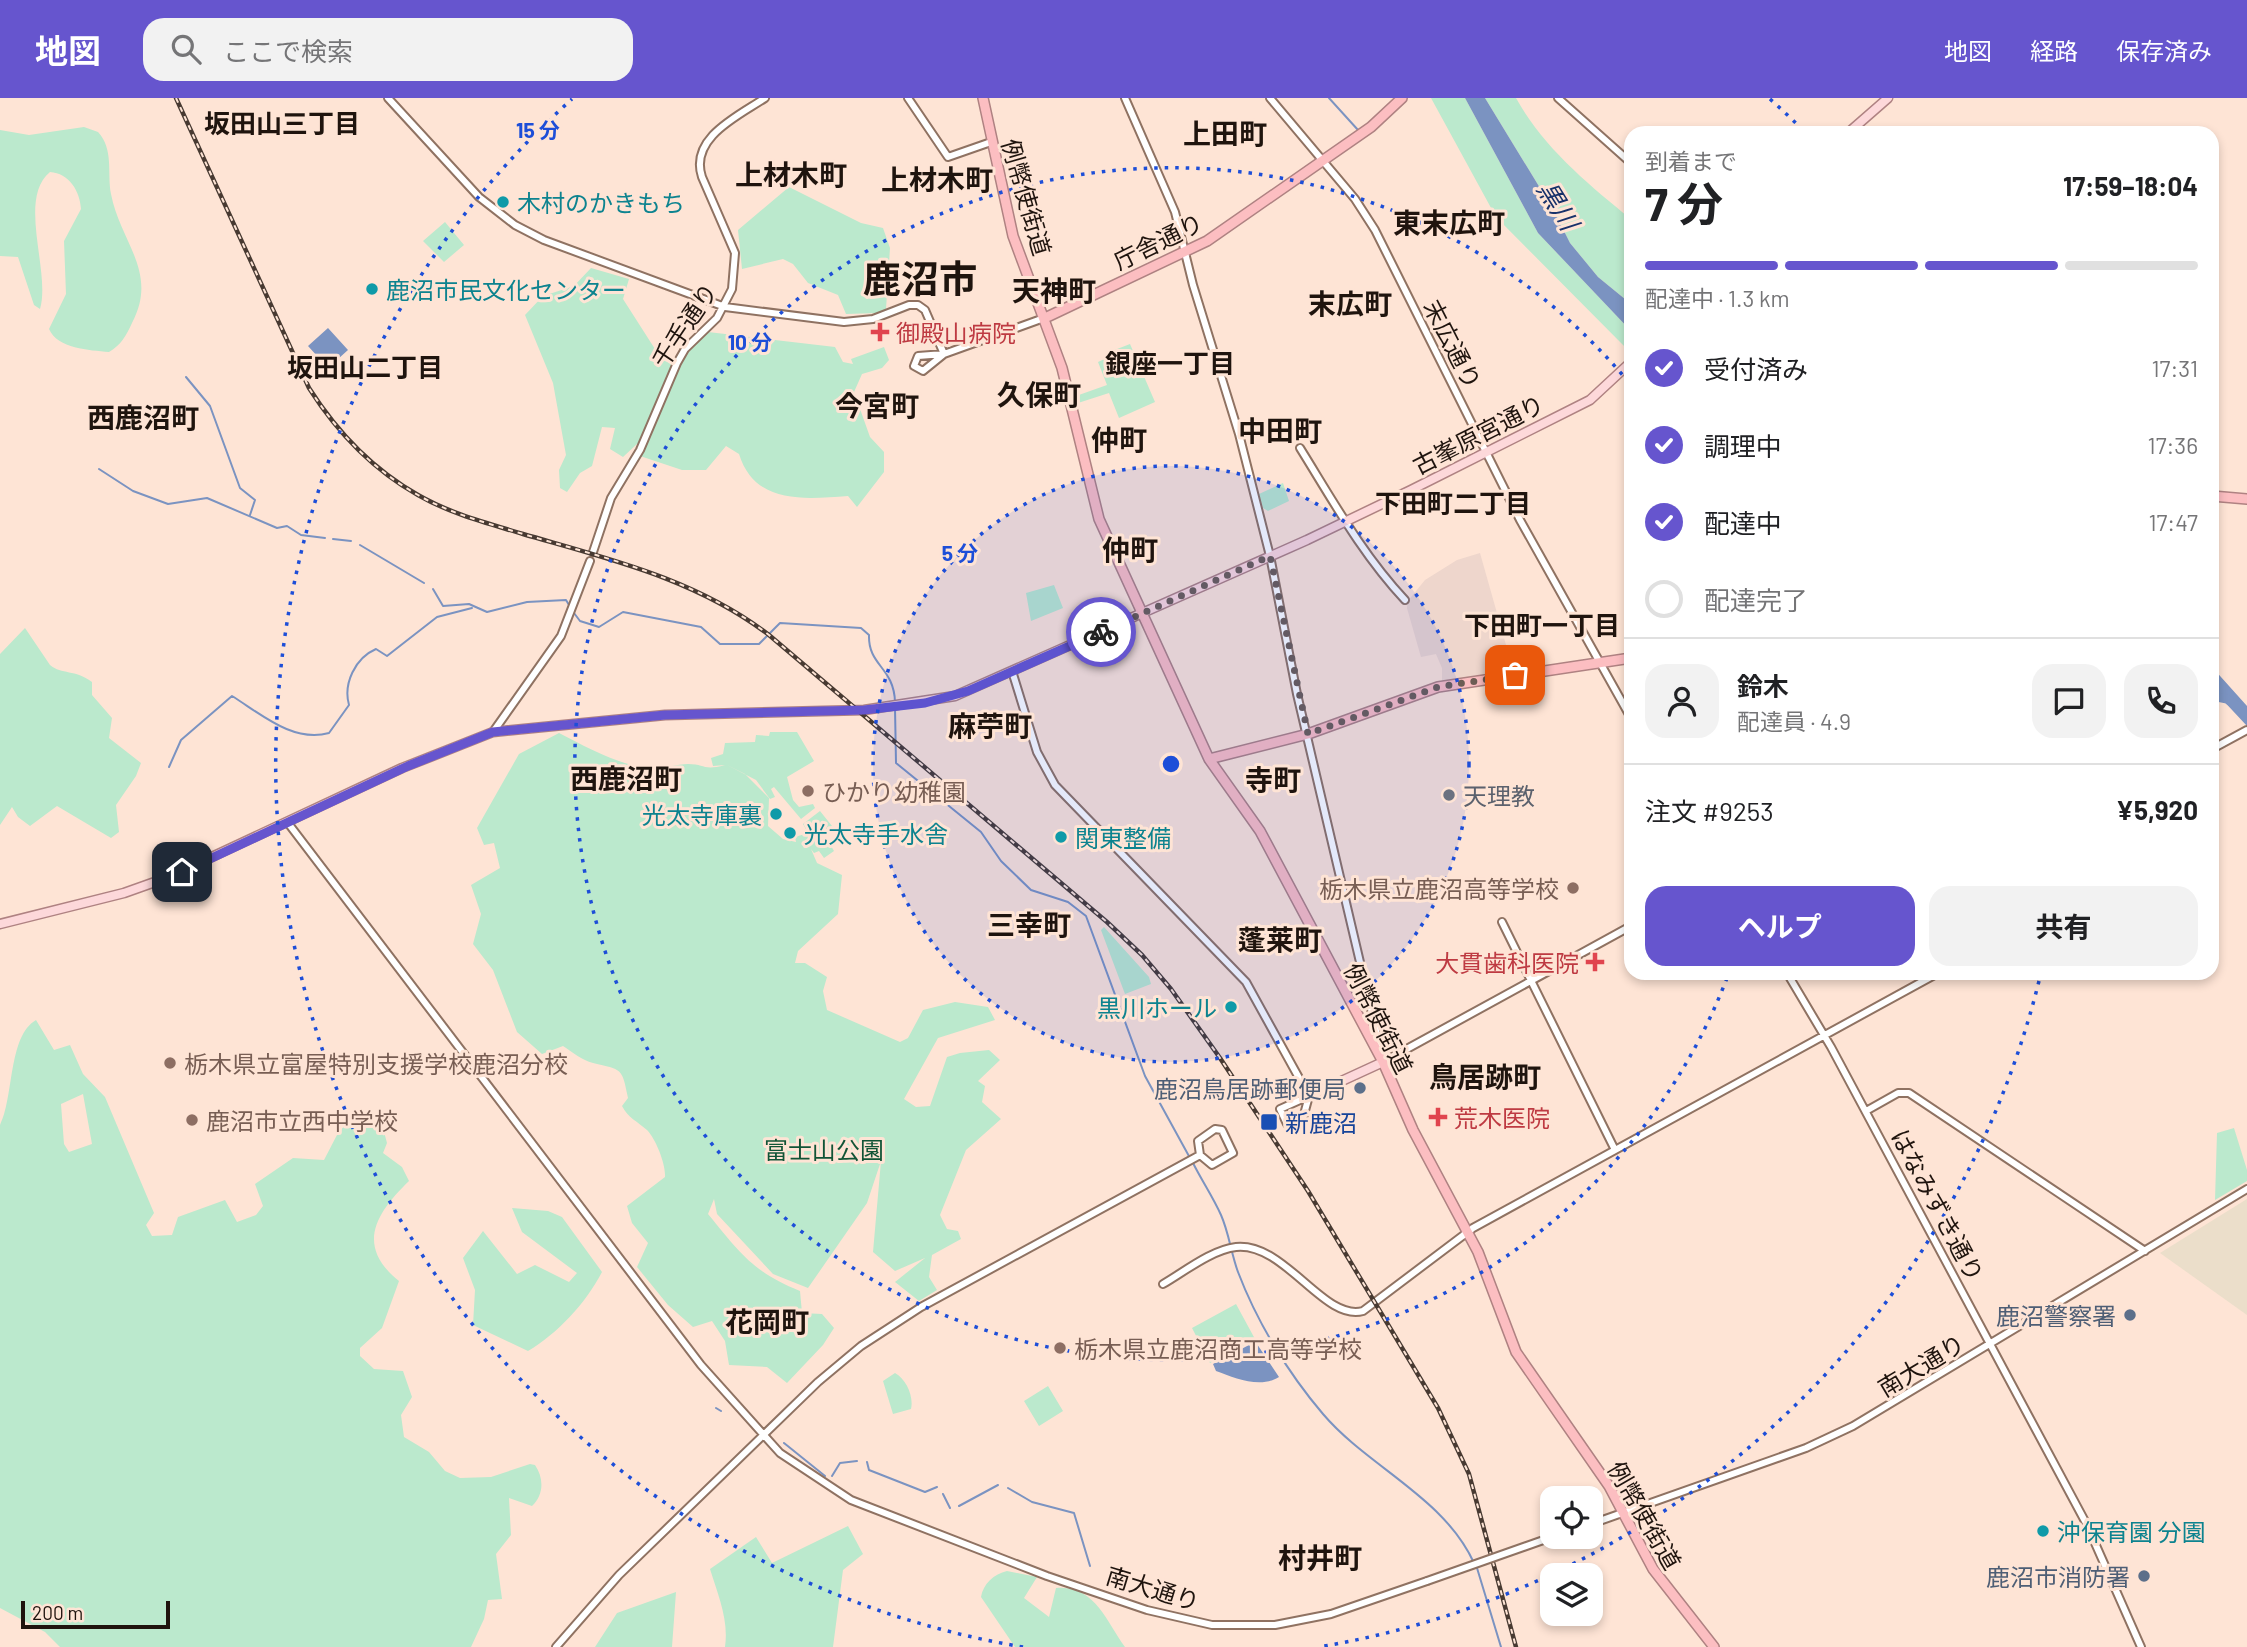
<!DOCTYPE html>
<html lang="ja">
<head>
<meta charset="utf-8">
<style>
	body { margin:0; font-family:Barlow,"Noto Sans JP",sans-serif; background:#f2f2f2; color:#202124; height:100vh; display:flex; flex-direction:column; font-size:26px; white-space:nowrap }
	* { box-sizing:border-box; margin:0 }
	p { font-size:23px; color:#757577 }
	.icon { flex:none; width:38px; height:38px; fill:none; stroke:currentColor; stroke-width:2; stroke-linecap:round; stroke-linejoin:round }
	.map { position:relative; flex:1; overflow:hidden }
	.details { position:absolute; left:1624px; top:28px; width:595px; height:854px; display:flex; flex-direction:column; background:#fff; border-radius:21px; box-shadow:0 4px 10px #0003 }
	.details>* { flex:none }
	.fabs { position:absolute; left:1540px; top:1388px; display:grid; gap:14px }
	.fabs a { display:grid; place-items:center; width:63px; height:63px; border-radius:14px; background:#fff; box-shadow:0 4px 10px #0003; font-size:35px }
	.scale { position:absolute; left:21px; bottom:18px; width:149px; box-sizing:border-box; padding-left:7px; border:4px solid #1f140e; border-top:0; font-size:19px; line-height:24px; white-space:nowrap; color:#1f140e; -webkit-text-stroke:5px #fee4d5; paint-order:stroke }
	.pin { position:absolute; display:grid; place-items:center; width:60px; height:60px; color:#fff; margin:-30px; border-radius:14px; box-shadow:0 4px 10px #0006 }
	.courier { position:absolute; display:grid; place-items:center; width:70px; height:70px; margin:-35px; border:5px solid #6655ce; border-radius:50%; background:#fff; color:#222; box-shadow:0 2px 9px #0007 }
	.head em { font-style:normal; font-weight:700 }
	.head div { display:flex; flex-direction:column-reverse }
	.head { display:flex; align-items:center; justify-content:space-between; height:119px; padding:0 21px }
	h1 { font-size:46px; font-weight:700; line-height:52px }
	.bar { display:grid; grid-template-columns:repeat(4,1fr); gap:10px 7px; align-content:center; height:84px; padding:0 21px }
	.bar i { height:9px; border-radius:5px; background:#e0e0e0 }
	.bar .current { background:#6655ce }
	.bar p { grid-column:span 4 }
	.line { display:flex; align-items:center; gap:18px; padding:0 21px; border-top:2px solid #e0e0e0 }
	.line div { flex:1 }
	.round { display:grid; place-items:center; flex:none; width:74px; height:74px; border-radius:21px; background:#f2f2f2 }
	ol { padding:0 21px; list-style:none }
	li { display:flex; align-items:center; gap:21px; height:77px }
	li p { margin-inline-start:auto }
	li .icon { padding:7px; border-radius:50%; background:#6655ce; color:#fff; stroke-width:4 }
	li:last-child { color:#757577 }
	li i { width:38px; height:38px; border:4px solid #e0e0e0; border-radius:50% }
	.cta { display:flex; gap:14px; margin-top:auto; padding:14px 21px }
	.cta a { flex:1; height:80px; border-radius:21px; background:#6655ce; color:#fff; font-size:28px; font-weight:700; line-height:80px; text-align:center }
	.cta a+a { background:#f2f2f2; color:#202124 }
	header { display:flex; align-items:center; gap:42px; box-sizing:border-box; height:98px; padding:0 35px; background:#6655ce; color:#fff }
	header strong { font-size:33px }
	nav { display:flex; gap:38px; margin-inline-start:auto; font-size:24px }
	.search { width:490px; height:63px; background:#f2f2f2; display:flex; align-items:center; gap:18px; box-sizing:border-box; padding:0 24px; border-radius:21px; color:#757577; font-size:26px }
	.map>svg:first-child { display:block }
</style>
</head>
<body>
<header>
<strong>地図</strong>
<div class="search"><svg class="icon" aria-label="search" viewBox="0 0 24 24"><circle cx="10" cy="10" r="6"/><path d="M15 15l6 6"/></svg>ここで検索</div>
<nav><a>地図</a><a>経路</a><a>保存済み</a></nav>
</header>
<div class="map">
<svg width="2247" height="1549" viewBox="0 0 2247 1549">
	<rect width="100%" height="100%" fill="#fee4d5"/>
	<path fill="#ebdeca" d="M2247,1101V1217L2160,1155Z"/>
	<path fill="#eed6cc" d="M1480,455L1508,554L1487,559L1489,575L1442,584V570L1436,556L1421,559L1407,510L1408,503L1425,482L1457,462Z"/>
	<path fill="#bbe9cd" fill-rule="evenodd" d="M1431,0H1465L1538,135L1631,233L1629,253L1496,119Z
		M1485,0H1516C1543,49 1588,86 1631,121V206L1598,179L1570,145L1554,113Z
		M84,29L98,34C114,51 107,75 111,96C120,144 159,174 132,225C126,238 121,247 109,254C89,252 58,251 49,231L66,196L64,143L81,111C80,93 69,75 50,74C17,101 51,174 40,211L34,207L18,159L0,158V32L29,37Z
		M789,89L861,125L883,130L890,150L886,211L879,215L846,216L838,197L808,185L793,166L783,161L742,171L738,132Z
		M445,124L464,147L444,164L423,143Z
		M591,170L629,181L623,201L662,262L676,267L692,246L708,234L835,249L843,264L853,266L851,261L884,249L889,262L882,270L862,276L854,294L870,339L884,354V374L857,409L848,398C804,401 755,407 739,356L726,348L706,372H682L640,358L637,346L623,359L610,351L615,330L602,329L592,368L580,375L567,394L560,390L559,372L566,357L553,285L525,217L543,198L574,188Z
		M1130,246L1155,304L1119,320L1109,295L1078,305L1076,298L1107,287L1098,264L1113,257L1112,253Z
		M1283,385L1289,403L1268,413L1263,410L1259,396Z
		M1054,487L1063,510L1031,523L1026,495Z
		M25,530L50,567C62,577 75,571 92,584V597L112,620L109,640L141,665L136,678L116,707L119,734L111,740L57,708L30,728L18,719L12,709L0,727V556Z
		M770,634H797L814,663L787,679L793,702L799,709L813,706L815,710L801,721L774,689L771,691L775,699L770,701L756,682L725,666L745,676L769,700L768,728L783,741L796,744L795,739L808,735L803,726L820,713L832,728L823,734L834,753L824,760L819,753L814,755L811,751L817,765L842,777L838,816L798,853L795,865H805L827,879L823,893L827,912L900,944L908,940L923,912L955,904L988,909L995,922L938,940L904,1001L916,1009L930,1008L947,959L960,955L989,952L1000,962L978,983L985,988L982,1004L1001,1021L966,1052L940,1117L947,1131L958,1133L961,1141L932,1157L929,1179L937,1192L919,1203L895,1184L925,1160L895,1173L873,1154L881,1063L867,1105L808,1190L773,1176L717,1116L714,1101L708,1116C740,1155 753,1174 800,1193L802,1215L822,1216L834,1230L823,1247L787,1285L767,1269L729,1267L725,1243L712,1223L693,1229L668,1207L637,1169L648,1145L632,1125L627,1108L665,1079C666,1067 656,1041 647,1032C637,1023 628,1020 622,1008L628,1000C622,969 622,972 593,965C582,962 572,954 563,948L542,956L517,934L493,872L473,846L481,816L471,787L500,770L494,745L484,747L477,730L519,656L559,635C586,649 615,665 645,670C660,673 674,666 688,666C705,666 703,673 725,667L713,668L711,660L723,656L725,645L755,644L756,637L769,638Z
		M1104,829L1149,879L1151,886L1125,896L1101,832Z
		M36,922L54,952L70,947L83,976L105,999L154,1115L146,1127L152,1138L172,1137L178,1119L225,1102L237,1124L256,1117L263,1108L255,1086L293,1060L324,1062L338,1035L356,1015L383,1030L387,1045L383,1055L402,1069L409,1083C376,1115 355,1148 399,1183L382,1230L360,1250V1258L374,1271L403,1273L412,1299L401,1317L404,1339L429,1354L445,1373L460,1380L491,1379L530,1366L535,1367C544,1380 544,1397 532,1408L509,1400L511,1437L496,1456L502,1501L488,1502L484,1521L471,1549H60L45,1534L0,1510V1027C14,1000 8,938 36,922ZM83,996L92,1046L69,1054L64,1046L61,1006Z
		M2234,1030L2247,1072V1083L2215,1102L2217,1035Z
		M512,1110L548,1113L562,1119L602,1174C586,1205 557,1236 528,1253L473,1227L475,1192L463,1160L483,1133L517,1176L535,1167L569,1184L577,1175L522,1134Z
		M1236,1206L1255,1241L1210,1265L1192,1230Z
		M895,1275C906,1281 914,1298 911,1311L893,1316L883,1283Z
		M1048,1288L1063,1313L1039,1328L1024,1303Z
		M848,1428L863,1456L843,1472L833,1549H725C729,1522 718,1497 710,1471L756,1439L772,1465Z
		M1007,1473L1037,1479L1024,1500L1049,1519L1056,1490C1095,1487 1106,1523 1125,1549H1015L981,1499C983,1486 994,1476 1007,1473Z
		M676,1494L672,1549H595L617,1515Z"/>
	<path fill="#7b93c1" d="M1465,0H1485L1554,113L1570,145L1598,179L1631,206V233L1538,135Z
		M328,230L348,252L328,270L308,248Z
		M2212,569L2247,608V628L2219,598L2212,596Z
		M1257,1246L1279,1279C1260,1291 1235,1280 1216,1273L1213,1266L1249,1247L1251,1249Z"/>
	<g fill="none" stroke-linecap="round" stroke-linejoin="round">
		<path stroke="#7b93c1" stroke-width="2" d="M1329,0L1358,32
			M186,279L210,308L240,390L255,402L250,417
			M99,371L133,393L168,406L207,400L277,430L287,428L301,437L325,440
			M333,441L351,443
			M360,447L424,485
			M433,491L443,508L469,506L487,514L527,504L566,502L569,507
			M574,515L580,523L599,529L623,514L701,529L720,546H759L780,525L861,530L869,537C868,568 894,569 895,604
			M895,610L896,665L981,734L1001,763L1031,792L1068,804L1086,818L1145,978L1190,1060
			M169,669L181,642L232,598C261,616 293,645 329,635L349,607C343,586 355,560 376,551L387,558L437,519L472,510
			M1193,1065C1202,1083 1213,1099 1221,1117C1229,1135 1231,1155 1238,1174C1257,1224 1288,1275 1323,1316C1368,1369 1444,1399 1474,1465
			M716,1310L721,1313
			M784,1345L825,1378
			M867,1364L869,1372L925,1394L937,1389
			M832,1378L840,1365L857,1363
			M1008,1390L1032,1404L1074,1415L1090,1468
			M943,1396L950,1410
			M959,1408L998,1387
			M1477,1470L1501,1549"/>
		<path stroke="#7b93c1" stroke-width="9" d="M2212,598L2227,601L2247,615"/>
		<defs>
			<path id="minor" d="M388,0L479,99L515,127L544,142L725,209L844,224L873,221L909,207H918L925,212L944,256
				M908,0L948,59L991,44
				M1125,0L1175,114L1193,187L1239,336L1270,458L1297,596L1383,962
				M1270,0L1355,101L1375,132L1520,422L1631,620
				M1558,0L1631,65
				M944,256L923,273L914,268L918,258L944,256L1044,220
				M1300,350C1333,403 1362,456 1405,502
				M593,454L611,400L640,352L677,265L685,251L717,220L732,191L735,155L702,79C689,40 738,18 765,0
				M1012,573L1037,654L1055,687L1246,884L1309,998
				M493,634L561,538L590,463
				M2212,651L2247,632
				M288,725L701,1267L780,1355L851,1402L1047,1478L1147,1512L1212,1527H1275L1331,1516L1427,1483
				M1502,824L1615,1052
				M1787,875L1831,949L2087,1427L2141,1549
				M1383,964L1631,828
				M1309,998L1303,1020L1292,1027L1287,1026L1280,1011Z
				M1866,1013L1898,995H1909L2145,1153
				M1215,1031L1222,1032L1233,1055L1212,1067L1200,1057L1198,1043Z
				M1163,1186C1184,1174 1211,1152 1236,1149C1285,1144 1324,1224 1363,1213L1473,1130L1938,875
				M1591,1426L1806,1350L1853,1328L2247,1091
				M556,1549L619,1477L818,1284L861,1248L921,1209L1200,1057"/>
			<path id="major" d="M1848,35L1888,0
				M0,826L124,795L169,779L402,670L493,634L665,617L864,612L955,598L1307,442L1411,392L1590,302L1631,264
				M1309,998L1383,964"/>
			<path id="highway" d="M983,0L1013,138L1062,270L1099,421L1209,661L1260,733L1383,964L1413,1032L1478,1154L1516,1254L1609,1388L1653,1471L1714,1549
				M1045,220L1207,143L1371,29L1402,0
				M2212,398L2247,401
				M1209,661L1308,636L1438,589L1631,560"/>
		</defs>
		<use href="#minor" stroke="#8f7262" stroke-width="10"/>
		<use href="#major" stroke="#af8282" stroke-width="11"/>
		<use href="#highway" stroke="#af8282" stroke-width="12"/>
		<use href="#minor" stroke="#fff" stroke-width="6"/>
		<use href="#major" stroke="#fdd8da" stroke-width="8"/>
		<use href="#highway" stroke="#fcbec1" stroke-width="9"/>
		<defs>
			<path id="rail" d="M176,0L309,290C337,334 372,371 418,397C451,416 487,425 523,436C609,461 696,481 769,537L1107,824L1142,857L1171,891L1220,960L1308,1093L1438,1310L1469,1376L1516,1549"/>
		</defs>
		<use href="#rail" stroke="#483a32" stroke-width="4.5"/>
		<use href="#rail" stroke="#fee4d5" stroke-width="2" stroke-dasharray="5" stroke-linecap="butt"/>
		<defs>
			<path id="minor-bridge" d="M1427,1483L1552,1439"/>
		</defs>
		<use href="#minor-bridge" stroke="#8f7262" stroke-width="10" stroke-linecap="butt"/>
		<use href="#minor-bridge" stroke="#fff" stroke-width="6"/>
	</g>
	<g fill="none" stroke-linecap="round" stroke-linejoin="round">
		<path stroke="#6d5d54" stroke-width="7" stroke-dasharray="0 12.6" d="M1101,534L1270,458L1308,636L1438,589L1515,577"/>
		<path stroke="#6655ce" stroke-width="9" d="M182,774L408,668L493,634L665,617L864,612L925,605L968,593L1101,534"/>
	</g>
	<circle cx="1171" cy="666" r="298" fill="#1d4ed8" fill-opacity=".12"/>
	<g fill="none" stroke="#1d4ed8" stroke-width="3.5" stroke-dasharray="3.5 7">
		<circle cx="1171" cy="666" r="298"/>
		<path d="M1727 880A596 596 0 1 1 1631 287"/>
		<path d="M2039 883A895 895 0 0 1 1319 1549M1023 1549A895 895 0 0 1 572 1M1770 1A895 895 0 0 1 1804 33"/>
	</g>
	<g fill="#0f9aa8" stroke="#fee4d5" stroke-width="2.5">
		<circle cx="503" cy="104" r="7"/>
		<circle cx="372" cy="191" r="7"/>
		<circle cx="776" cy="716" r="7"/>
		<circle cx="790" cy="735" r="7"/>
		<circle cx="1061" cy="739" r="7"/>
		<circle cx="1231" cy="909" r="7"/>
		<circle cx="2043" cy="1433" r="7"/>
	</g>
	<g fill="#e0444e" stroke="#fee4d5" stroke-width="2.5">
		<path d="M876.5 223.5h7v7h7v7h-7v7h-7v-7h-7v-7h7z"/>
		<path d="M1591.5 853.5h7v7h7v7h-7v7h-7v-7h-7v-7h7z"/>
		<path d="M1434.5 1008.5h7v7h7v7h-7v7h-7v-7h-7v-7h7z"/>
	</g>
	<g fill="#8d6e63" stroke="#fee4d5" stroke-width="2.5">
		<circle cx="808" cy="693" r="7"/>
		<circle cx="1573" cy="790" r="7"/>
		<circle cx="170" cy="965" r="7"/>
		<circle cx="192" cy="1022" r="7"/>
		<circle cx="1060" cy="1250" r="7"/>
	</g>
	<circle fill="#6b7280" stroke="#fee4d5" stroke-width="2.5" cx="1449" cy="697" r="7"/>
	<g fill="#5c6f8a" stroke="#fee4d5" stroke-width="2.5">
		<circle cx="1360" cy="990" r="7"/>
		<circle cx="2130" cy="1217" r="7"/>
		<circle cx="2144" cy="1478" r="7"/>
	</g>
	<rect fill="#1a4fb4" stroke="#fee4d5" stroke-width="2.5" x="1260" y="1015" width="18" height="18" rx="3.5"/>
	<g text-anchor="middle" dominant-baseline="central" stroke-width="6" stroke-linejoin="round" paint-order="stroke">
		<g font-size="24" fill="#1f140e" stroke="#fee4d5">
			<text transform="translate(1027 99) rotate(74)">例幣使街道</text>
			<text transform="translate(1158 143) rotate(-26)">庁舎通り</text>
			<text transform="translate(684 227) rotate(-56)">千手通り</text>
			<text transform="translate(1453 246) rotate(63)">末広通り</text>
			<text transform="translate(1478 336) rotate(-27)">古峯原宮通り</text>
			<text transform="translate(1379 920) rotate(63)">例幣使街道</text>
			<text transform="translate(1938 1107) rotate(62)">はなみずき通り</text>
			<text transform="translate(1921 1267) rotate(-31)">南大通り</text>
			<text transform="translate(1645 1417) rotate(60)">例幣使街道</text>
			<text transform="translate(1153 1490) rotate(17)">南大通り</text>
		</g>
		<g font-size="24" fill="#0d838f" stroke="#fee4d5" text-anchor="start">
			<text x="517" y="104">木村のかきもち</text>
			<text x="386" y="191">鹿沼市民文化センター</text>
			<text x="762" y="716" text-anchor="end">光太寺庫裏</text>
			<text x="804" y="735">光太寺手水舎</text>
			<text x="1075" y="739">関東整備</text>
			<text x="1217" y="909" text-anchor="end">黒川ホール</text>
			<text x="2057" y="1433">沖保育園 分園</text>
		</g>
		<g font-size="24" fill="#be3a42" stroke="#fee4d5" text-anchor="start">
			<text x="896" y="234">御殿山病院</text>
			<text x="1579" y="864" text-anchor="end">大貫歯科医院</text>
			<text x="1454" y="1019">荒木医院</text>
		</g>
		<g font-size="24" fill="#785e54" stroke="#fee4d5" text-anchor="start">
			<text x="822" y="693">ひかり幼稚園</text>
			<text x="1559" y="790" text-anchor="end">栃木県立鹿沼高等学校</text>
			<text x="184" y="965">栃木県立富屋特別支援学校鹿沼分校</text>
			<text x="206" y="1022">鹿沼市立西中学校</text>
			<text x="1074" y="1250">栃木県立鹿沼商工高等学校</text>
		</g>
		<g font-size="24" fill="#5b616d" stroke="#fee4d5" text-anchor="start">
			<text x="1463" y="697">天理教</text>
		</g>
		<g font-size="24" fill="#4e5e75" stroke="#fee4d5" text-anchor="end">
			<text x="1346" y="990">鹿沼鳥居跡郵便局</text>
			<text x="2116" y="1217">鹿沼警察署</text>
			<text x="2130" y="1478">鹿沼市消防署</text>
		</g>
		<g font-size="24" fill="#164399" stroke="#fee4d5" text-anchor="start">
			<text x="1285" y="1024">新鹿沼</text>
		</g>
		<g font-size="24" fill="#115436" stroke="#fee4d5">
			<text x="824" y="1051">富士山公園</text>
		</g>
		<g font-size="26" font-weight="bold" fill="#1f140e" stroke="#fee4d5">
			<text x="282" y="24">坂田山三丁目</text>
			<text x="1170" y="264">銀座一丁目</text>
			<text x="365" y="268">坂田山二丁目</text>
			<text x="1453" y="404">下田町二丁目</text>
			<text x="1542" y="526">下田町一丁目</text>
		</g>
		<g font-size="26" font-style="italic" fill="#18326a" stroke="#fee4d5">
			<text transform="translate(1559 107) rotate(58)">黒川</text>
		</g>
		<g font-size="28" font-weight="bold" fill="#1f140e" stroke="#fee4d5">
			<text x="1225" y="35">上田町</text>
			<text x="791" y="76">上材木町</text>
			<text x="937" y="81">上材木町</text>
			<text x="1449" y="124">東末広町</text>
			<text x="1054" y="192">天神町</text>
			<text x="1350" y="205">末広町</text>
			<text x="1039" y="296">久保町</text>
			<text x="877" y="307">今宮町</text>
			<text x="143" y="319">西鹿沼町</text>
			<text x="1280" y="332">中田町</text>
			<text x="1119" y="341">仲町</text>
			<text x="1130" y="451">仲町</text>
			<text x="990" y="627">麻苧町</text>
			<text x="626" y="680">西鹿沼町</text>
			<text x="1273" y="681">寺町</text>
			<text x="1029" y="826">三幸町</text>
			<text x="1280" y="841">蓬莱町</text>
			<text x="1485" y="978">鳥居跡町</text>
			<text x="767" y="1223">花岡町</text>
			<text x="1320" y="1459">村井町</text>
		</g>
		<g font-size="38" font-weight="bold" fill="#1f140e" stroke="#fee4d5">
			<text x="920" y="180">鹿沼市</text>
		</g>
	</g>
	<circle cx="1171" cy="666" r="10" fill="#1d4ed8" stroke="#fee4d5" stroke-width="3.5"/>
	<g font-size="21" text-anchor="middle" font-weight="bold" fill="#1d4ed8" stroke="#fee4d5" stroke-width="6" stroke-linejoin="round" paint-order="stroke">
		<text x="538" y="40">15 分</text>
		<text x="750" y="252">10 分</text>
		<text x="960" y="463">5 分</text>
	</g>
</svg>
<div class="fabs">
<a><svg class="icon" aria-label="locate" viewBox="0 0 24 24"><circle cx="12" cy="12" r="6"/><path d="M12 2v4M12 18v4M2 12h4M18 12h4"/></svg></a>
<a><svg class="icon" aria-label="layers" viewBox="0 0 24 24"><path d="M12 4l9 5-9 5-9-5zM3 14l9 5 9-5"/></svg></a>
</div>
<div class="scale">200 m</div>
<div class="pin" style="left:1515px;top:577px;background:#ea580c"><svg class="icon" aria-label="bag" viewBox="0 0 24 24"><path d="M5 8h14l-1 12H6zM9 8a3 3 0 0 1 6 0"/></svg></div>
<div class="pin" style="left:182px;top:774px;background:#1f2937"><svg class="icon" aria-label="home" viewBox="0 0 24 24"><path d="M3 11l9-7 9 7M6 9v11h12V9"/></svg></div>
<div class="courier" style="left:1101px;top:534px"><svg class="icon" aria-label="bike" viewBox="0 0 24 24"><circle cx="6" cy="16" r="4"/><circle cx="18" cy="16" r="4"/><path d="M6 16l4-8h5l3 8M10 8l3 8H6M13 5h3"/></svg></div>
<section class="details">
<div class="head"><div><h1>7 分</h1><p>到着まで</p></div><em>17:59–18:04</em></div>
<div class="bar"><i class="current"></i><i class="current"></i><i class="current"></i><i></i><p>配達中 · 1.3 km</p></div>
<ol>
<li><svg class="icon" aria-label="check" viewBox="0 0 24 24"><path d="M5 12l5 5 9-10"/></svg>受付済み<p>17:31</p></li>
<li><svg class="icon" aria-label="check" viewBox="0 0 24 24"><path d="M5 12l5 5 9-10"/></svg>調理中<p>17:36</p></li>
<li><svg class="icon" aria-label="check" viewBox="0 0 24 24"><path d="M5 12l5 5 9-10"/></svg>配達中<p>17:47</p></li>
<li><i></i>配達完了</li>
</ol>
<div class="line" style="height:126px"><a class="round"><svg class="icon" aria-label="person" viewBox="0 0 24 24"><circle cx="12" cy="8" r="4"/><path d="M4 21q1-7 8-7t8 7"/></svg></a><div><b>鈴木</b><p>配達員 · 4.9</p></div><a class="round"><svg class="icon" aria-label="chat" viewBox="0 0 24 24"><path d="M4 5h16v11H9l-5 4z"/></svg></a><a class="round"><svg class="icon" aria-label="phone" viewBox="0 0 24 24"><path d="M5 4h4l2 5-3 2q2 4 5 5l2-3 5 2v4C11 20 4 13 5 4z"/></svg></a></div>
<div class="line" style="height:91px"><div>注文 #9253</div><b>¥5,920</b></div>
<div class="cta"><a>ヘルプ</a><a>共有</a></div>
</section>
</div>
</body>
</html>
